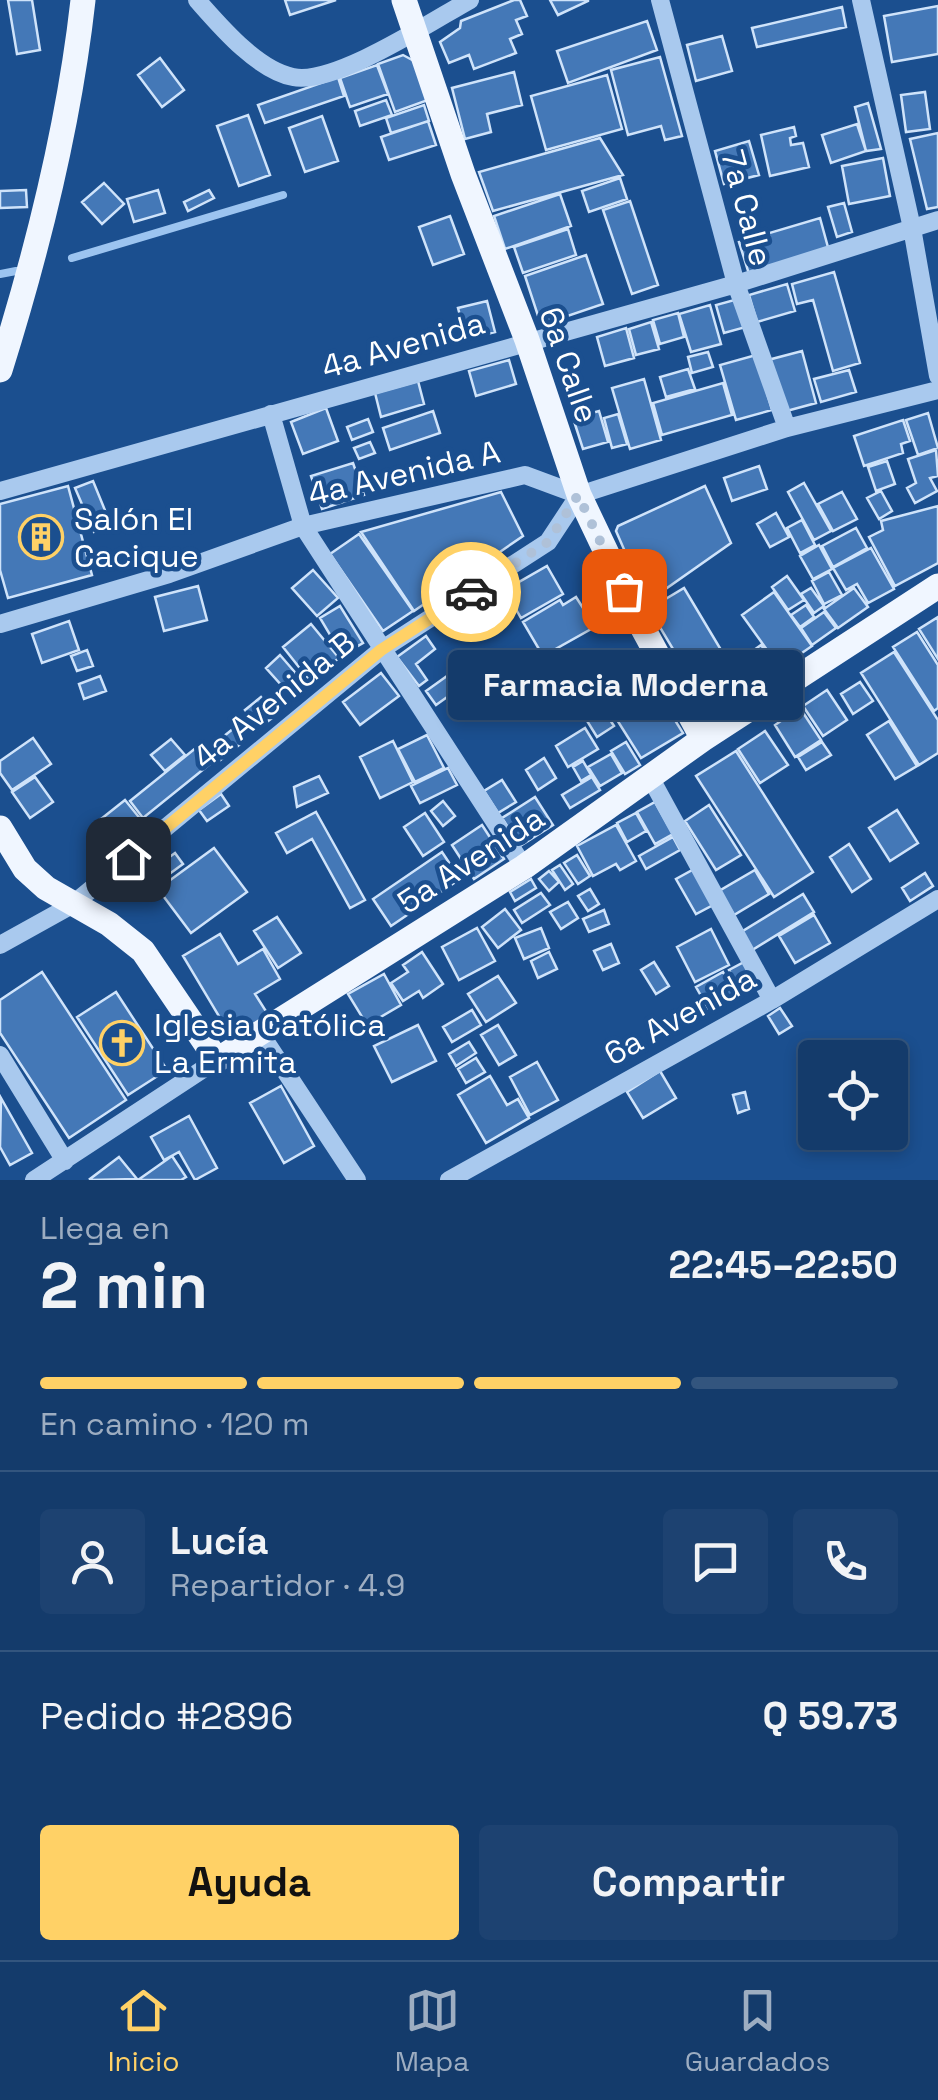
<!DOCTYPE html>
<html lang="es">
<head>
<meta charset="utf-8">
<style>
	body { margin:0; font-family:"Space Grotesk",sans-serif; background:#1d4271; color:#f1f3f6; height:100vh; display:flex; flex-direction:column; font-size:38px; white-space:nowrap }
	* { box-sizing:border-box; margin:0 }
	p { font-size:32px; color:#9dadc1 }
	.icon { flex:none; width:55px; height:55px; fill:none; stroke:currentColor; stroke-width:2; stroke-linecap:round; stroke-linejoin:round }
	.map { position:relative; height:1180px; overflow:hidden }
	.sheet { display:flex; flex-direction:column; background:#143b6b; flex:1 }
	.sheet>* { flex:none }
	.fabs { position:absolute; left:798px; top:1040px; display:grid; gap:20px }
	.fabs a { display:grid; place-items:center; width:110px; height:110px; border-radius:10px; background:#143b6b; box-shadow:0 5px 15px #0003,0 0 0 2px #33557e; font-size:50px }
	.pin { position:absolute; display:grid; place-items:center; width:85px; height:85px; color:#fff; margin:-42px; border-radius:20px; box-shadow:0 5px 15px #0006 }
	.courier { position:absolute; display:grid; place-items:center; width:100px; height:100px; margin:-50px; border:8px solid #ffd166; border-radius:50%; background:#fff; color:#222; box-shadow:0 2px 12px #0007 }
	.bubble { position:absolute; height:70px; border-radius:10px; background:#143b6b; box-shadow:0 5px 15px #0003,0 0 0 2px #33557e; font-size:32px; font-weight:700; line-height:70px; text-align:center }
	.headline em { font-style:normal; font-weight:700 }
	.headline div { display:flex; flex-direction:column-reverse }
	.headline { display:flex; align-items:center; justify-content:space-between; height:170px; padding:0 40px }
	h1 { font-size:65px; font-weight:700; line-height:75px }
	.bar { display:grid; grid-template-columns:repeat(4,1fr); gap:15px 10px; align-content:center; height:120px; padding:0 40px }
	.bar i { height:12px; border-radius:8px; background:#33557e }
	.bar .selected { background:#ffd166 }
	.bar p { grid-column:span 4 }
	.line { display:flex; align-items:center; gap:25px; padding:0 40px; border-top:2px solid #33557e }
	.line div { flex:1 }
	.round { display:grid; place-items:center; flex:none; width:105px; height:105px; border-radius:10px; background:#1d4271 }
	.primary-button { display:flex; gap:20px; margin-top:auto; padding:20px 40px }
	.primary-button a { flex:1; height:115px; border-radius:10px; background:#ffd166; color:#111; font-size:40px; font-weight:700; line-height:115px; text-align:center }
	.primary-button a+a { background:#1d4271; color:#f1f3f6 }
	.dock { display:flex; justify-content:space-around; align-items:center; height:140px; border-top:2px solid #33557e; background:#143b6b; font-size:28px; color:#9dadc1 }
	.dock a { display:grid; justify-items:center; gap:5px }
	.dock .selected { color:#ffd166 }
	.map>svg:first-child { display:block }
</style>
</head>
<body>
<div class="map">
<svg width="938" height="1180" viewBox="0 0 938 1180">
	<rect width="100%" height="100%" fill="#1b4f8f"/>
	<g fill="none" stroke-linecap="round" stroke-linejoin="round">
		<path stroke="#9cc4f0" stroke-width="8" d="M72,258L283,195
			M0,274L16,271"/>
	</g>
	<path fill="#4478b7" stroke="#cfe3fa" stroke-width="2.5" d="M8,0H32L40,50L17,54Z
		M285,0H336L290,15Z
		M514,0H520L527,16L516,20L522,34L510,39L516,53L474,69L469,55L449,63L440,42L460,28L461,21Z
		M550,0H588V1L558,15Z
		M938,6V54L892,62L884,16Z
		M842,7L846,27L757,47L752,28Z
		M647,21L657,50L568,83L557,51Z
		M722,36L732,71L696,81L687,45Z
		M403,55L414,61L428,100L395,112L378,64Z
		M660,57L682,136L665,140L661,126L628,135L611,70Z
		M160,58L184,90L162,107L138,75Z
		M377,65L388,94L350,107L340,78Z
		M514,72L522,105L487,114L491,132L465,139L452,88Z
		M607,75L622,129L546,150L531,96Z
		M338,77L344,96L265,123L258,105Z
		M925,92L930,129L906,132L901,95Z
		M386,100L392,115L360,126L355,111Z
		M868,103L881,149L866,151L855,107Z
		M424,105L429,121L391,133L386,118Z
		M248,115L270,175L239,186L217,126Z
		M322,116L338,161L305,172L289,128Z
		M428,121L436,145L389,160L381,137Z
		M857,124L866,151L831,163L822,135Z
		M794,127L796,136L790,138L791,145L803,143L809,167L770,176L761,135Z
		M938,133V207L927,209L910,139Z
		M600,138L623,175L493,211L479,172Z
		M749,141L759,175L724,184L715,151Z
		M883,158L890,196L849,204L842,166Z
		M620,178L627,199L589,212L582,191Z
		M104,183L124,204L102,224L82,202Z
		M26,190L27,207L0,208V191Z
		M158,190L165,213L134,222L127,199Z
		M209,190L214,198L188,211L184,202Z
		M560,194L571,226L505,249L494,216Z
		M630,201L658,285L632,294L603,210Z
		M844,203L852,232L837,237L828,207Z
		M450,216L464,254L433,265L419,227Z
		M820,218L829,251L749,274L739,242Z
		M568,229L576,255L523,273L514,247Z
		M586,255L603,304L541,325L525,276Z
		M834,272L860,363L833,371L813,300L797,304L792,284Z
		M787,284L795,311L757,322L749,295Z
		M738,299L746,327L724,333L716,305Z
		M487,301L495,332L466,339L458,308Z
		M710,305L721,344L691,352L679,314Z
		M678,313L684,337L660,344L653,320Z
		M651,322L659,349L636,355L629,329Z
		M626,328L634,358L605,366L597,337Z
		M802,351L816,403L783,412L768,360Z
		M708,352L713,367L692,373L688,357Z
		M756,355L772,410L736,420L720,365Z
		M509,360L516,384L476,396L469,371Z
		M688,369L695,389L666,397L660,377Z
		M849,370L856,392L821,402L814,379Z
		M644,379L661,440L630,449L612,388Z
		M418,381L424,404L381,417L375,393Z
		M723,383L732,415L662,435L653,403Z
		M326,408L338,441L303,454L291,422Z
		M433,411L440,433L390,450L383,428Z
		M599,411L608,442L583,449L573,418Z
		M928,413L938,448L918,455L906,420Z
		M618,414L627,444L612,448L604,418Z
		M368,419L373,432L352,440L347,427Z
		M903,420L910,441L901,444L903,453L864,466L854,436Z
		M370,442L375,453L359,459L354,448Z
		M936,450L938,476L930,478L937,491L915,503L907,488L916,483L908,459Z
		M887,461L895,484L876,491L868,467Z
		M353,463L364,495L322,509L311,476Z
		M759,466L767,489L732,501L724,478Z
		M93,481L111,525L94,532L75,488Z
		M804,483L831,531L814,540L788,492Z
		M68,486L92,575L8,598L0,570V504Z
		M705,486L731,543L647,602L616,531L618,526Z
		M881,491L892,511L879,519L867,498Z
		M501,492L523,536L414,611L361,532Z
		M842,492L857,519L833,531L818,504Z
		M938,506V563L895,586L869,537L883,530L881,521Z
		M776,513L789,537L770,547L757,524Z
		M802,520L815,545L800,553L787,528Z
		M856,528L867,548L833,567L822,546Z
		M359,534L413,611L383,631L330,554Z
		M819,545L832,569L813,579L800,556Z
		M871,548L894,589L868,603L857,584L846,590L833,568Z
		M547,566L563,594L521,618L505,590Z
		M313,570L338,598L317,616L292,588Z
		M829,572L842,595L824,604L812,581Z
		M787,576L804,600L788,610L772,587Z
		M198,586L207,620L164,631L155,597Z
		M684,588L745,690L710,711L649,609Z
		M811,588L824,606L814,613L801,594Z
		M854,588L868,607L838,628L824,609Z
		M774,592L812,646L780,668L742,615Z
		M501,594L512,612L475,635L464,617Z
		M576,597L583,608L589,604L600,624L543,656L523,622L560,600L563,605Z
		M806,605L814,617L800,627L791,615Z
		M340,606L363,643L342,655L320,618Z
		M824,612L836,628L812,645L801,628Z
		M938,617V659L919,629Z
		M69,621L79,650L42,663L32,634Z
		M311,624L339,658L310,681L283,647Z
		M917,632L938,665V708L934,711L893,647Z
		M426,636L435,649L416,664L427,680L419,686L397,657Z
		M761,645L778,668L749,688L733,665Z
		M87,650L93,666L77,671L71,656Z
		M583,652L600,679L547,711L531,685Z
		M894,652L938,720V753L919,765L861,673Z
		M280,655L306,685L292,697L266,668Z
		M637,659L683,733L641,758L595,685Z
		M381,673L399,696L360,725L343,702Z
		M100,676L106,691L84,699L79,684Z
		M447,676L457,690L436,705L426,691Z
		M860,682L873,701L853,714L841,694Z
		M592,688L600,701L584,711L576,698Z
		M827,690L847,720L823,736L803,706Z
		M261,697L276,715L259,728L245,710Z
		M601,706L614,726L597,737L584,716Z
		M800,708L821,740L795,757L775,725Z
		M889,721L917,766L895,779L867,735Z
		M234,728L244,741L218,762L208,749Z
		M585,728L598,749L568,767L556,746Z
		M765,731L788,765L760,783L738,749Z
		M427,735L444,768L415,782L398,749Z
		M33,738L51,764L12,790L0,773V761Z
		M171,739L185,755L165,771L151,755Z
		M393,741L413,782L380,798L360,757Z
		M626,742L640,765L625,774L611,751Z
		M822,742L831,755L806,770L798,757Z
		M197,747L210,764L143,818L130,801Z
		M736,751L813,872L774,897L696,776Z
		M611,754L622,773L600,786L588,767Z
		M544,758L556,778L538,790L526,770Z
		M583,761L591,775L581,781L573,767Z
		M448,768L457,785L420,803L411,786Z
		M319,776L328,793L297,807L294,787Z
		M35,777L53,802L30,818L12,792Z
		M592,777L600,790L570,808L562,795Z
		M502,780L516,802L498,813L484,791Z
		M221,794L229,806L207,821L199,810Z
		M535,797L553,825L520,846L502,818Z
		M125,800L142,821L109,848L91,827Z
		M443,801L455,816L443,826L431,811Z
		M655,802L673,834L655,844L637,812Z
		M709,805L741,855L716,870L685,821Z
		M897,810L918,843L890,861L869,828Z
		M316,812L365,900L350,908L312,839L287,853L276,833Z
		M425,813L444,842L423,856L404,827Z
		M636,813L646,831L627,842L617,823Z
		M482,825L504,859L474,879L452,845Z
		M616,825L636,861L620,870L616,864L593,876L577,846Z
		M673,837L680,850L646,869L639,856Z
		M849,844L871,879L852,892L830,857Z
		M214,848L247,892L191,933L158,889Z
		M442,852L460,879L391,926L373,899Z
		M175,853L183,864L157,883L149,872Z
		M577,855L590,876L578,884L564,863Z
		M560,865L573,884L565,890L552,870Z
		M696,868L715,904L696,914L676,879Z
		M755,870L769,894L734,915L719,891Z
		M549,871L559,882L549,891L539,879Z
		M925,873L933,886L910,901L902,888Z
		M531,879L536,888L515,901L510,892Z
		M590,889L599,904L588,911L578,896Z
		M541,893L550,905L522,923L514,910Z
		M803,894L814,912L749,952L738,934Z
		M568,902L578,918L561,929L550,912Z
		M505,909L521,930L498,948L482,927Z
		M604,910L609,924L589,932L583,919Z
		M814,915L830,943L795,963L779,936Z
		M277,917L301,953L278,968L254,931Z
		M477,928L495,961L459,980L442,947Z
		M541,928L549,948L524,959L515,938Z
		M711,929L729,965L695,982L677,947Z
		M220,934L238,964L263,949L280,979L255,994L269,1016L232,1038L183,956Z
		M611,944L619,963L603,970L594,951Z
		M422,952L443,984L423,998L419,991L403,1001L391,983L408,972L403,965Z
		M549,952L557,969L538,978L531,961Z
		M746,961L752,972L735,981L729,970Z
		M654,962L669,986L656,994L641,970Z
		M42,972L126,1100L69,1138L0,1033V1000Z
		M723,972L735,993L708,1008L696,987Z
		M384,974L401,1005L367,1025L348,994Z
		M498,976L516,1003L486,1022L468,994Z
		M116,992L167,1070L128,1095L77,1017Z
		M780,1008L792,1026L779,1034L768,1016Z
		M472,1010L481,1025L452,1042L443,1027Z
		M418,1025L436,1061L392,1082L374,1046Z
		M498,1025L516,1055L499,1065L481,1035Z
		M469,1042L476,1053L456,1066L449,1054Z
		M476,1058L485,1072L466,1083L458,1069Z
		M537,1062L558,1100L530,1115L510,1077Z
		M660,1071L676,1098L643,1118L627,1092Z
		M490,1076L507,1105L518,1099L529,1118L486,1143L458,1095Z
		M281,1086L314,1146L284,1163L250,1103Z
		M745,1092L749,1109L738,1113L733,1095Z
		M1,1098L32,1153L10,1165L0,1147Z
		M189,1116L217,1168L195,1180L179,1152L164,1160L151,1137Z
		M172,1156L186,1177L181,1180H138Z
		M119,1157L137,1179L91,1180L90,1179Z"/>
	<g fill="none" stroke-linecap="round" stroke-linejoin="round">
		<path stroke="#a9c9ee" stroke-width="18" d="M197,0C220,26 257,70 293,77C334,86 432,21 470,0
			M660,0L736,284L787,428
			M861,0L912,228L938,376
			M271,414L303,526L524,867
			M0,491L736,284L938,220
			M0,624L169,574L303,526L525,475L579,495L787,428L938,390
			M650,777L772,1000
			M0,945L72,905L381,650L548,542L579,495
			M260,1033L357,1180
			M0,1055L65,1161
			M34,1180L217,1060
			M449,1180L772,1000L938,899"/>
		<path stroke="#f0f6ff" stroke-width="25" d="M404,0L463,174L527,340L579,495L640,623L703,739
			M0,370C38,249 69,126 83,0
			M0,828L25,869L46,888L109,924L143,951L217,1060L524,867L703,739L938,586"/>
	</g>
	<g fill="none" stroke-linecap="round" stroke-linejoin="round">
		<path stroke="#afc1d8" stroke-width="10" stroke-dasharray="0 18" d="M471,592L548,542L578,495L624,591"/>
		<path stroke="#ffd166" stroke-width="12" d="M128,859L381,650L471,592"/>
	</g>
	<defs>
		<symbol id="building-ring" viewBox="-11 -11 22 22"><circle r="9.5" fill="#1b4f8f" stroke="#ffd166" stroke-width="1.5"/><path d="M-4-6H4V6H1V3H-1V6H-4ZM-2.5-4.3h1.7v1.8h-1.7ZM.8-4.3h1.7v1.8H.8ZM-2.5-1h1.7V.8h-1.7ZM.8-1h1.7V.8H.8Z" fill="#ffd166"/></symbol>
		<symbol id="church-ring" viewBox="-11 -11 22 22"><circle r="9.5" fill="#1b4f8f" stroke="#ffd166" stroke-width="1.5"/><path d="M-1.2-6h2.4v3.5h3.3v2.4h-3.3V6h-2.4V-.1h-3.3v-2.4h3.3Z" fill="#ffd166"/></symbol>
	</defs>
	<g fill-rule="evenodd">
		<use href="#building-ring" x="16" y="512" width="50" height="50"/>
		<use href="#church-ring" x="97" y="1018" width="50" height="50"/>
	</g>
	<g text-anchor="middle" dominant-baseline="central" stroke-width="9" stroke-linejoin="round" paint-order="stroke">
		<g font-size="32" fill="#fff" stroke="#1b4f8f">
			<text transform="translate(747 208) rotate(75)">7a Calle</text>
			<text transform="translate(403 345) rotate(-16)">4a Avenida</text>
			<text transform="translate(569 365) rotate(71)">6a Calle</text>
			<text transform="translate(404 473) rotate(-13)">4a Avenida A</text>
			<text transform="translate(274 700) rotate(-39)">4a Avenida B</text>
			<text transform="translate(471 860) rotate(-33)">5a Avenida</text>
			<text transform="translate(680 1016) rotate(-29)">6a Avenida</text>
		</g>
		<g font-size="32" fill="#fff" stroke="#1b4f8f" text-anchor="start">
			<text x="74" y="519">Salón El<tspan x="74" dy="37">Cacique</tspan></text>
			<text x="154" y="1025">Iglesia Católica<tspan x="154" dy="37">La Ermita</tspan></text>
		</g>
	</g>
</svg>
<div class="fabs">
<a><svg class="icon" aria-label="locate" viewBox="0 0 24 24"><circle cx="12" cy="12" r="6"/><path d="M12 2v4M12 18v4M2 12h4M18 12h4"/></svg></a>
</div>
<div class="pin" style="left:624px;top:591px;background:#ea580c"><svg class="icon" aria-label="bag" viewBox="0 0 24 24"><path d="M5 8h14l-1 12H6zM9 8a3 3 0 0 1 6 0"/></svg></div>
<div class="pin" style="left:128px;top:859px;background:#1f2937"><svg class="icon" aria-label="home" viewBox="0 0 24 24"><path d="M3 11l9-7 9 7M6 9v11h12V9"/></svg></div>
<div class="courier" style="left:471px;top:592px"><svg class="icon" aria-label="car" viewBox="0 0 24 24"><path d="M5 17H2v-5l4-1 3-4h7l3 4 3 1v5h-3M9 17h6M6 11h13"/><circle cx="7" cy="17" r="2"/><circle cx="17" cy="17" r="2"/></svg></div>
<div class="bubble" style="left:448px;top:650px;width:355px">Farmacia Moderna</div>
</div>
<section class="sheet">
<div class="headline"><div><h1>2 min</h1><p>Llega en</p></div><em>22:45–22:50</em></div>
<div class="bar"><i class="selected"></i><i class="selected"></i><i class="selected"></i><i></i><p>En camino · 120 m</p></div>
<div class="line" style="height:180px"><a class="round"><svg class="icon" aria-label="person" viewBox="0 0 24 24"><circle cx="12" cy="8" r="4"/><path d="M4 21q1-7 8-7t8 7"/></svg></a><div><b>Lucía</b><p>Repartidor · 4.9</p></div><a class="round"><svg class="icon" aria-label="chat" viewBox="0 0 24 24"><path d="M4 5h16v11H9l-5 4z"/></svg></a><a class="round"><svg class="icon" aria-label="phone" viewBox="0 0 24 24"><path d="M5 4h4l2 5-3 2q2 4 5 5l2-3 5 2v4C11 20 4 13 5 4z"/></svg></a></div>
<div class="line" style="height:130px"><div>Pedido #2896</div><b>Q 59.73</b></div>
<div class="primary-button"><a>Ayuda</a><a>Compartir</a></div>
</section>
<nav class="dock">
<a class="selected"><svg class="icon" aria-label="home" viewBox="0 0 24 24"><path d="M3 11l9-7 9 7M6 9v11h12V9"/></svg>Inicio</a>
<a><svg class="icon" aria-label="map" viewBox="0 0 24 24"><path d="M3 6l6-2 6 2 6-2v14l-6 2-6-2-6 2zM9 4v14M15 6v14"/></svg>Mapa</a>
<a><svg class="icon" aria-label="saved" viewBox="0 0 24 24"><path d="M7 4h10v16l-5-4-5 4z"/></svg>Guardados</a>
</nav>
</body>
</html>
